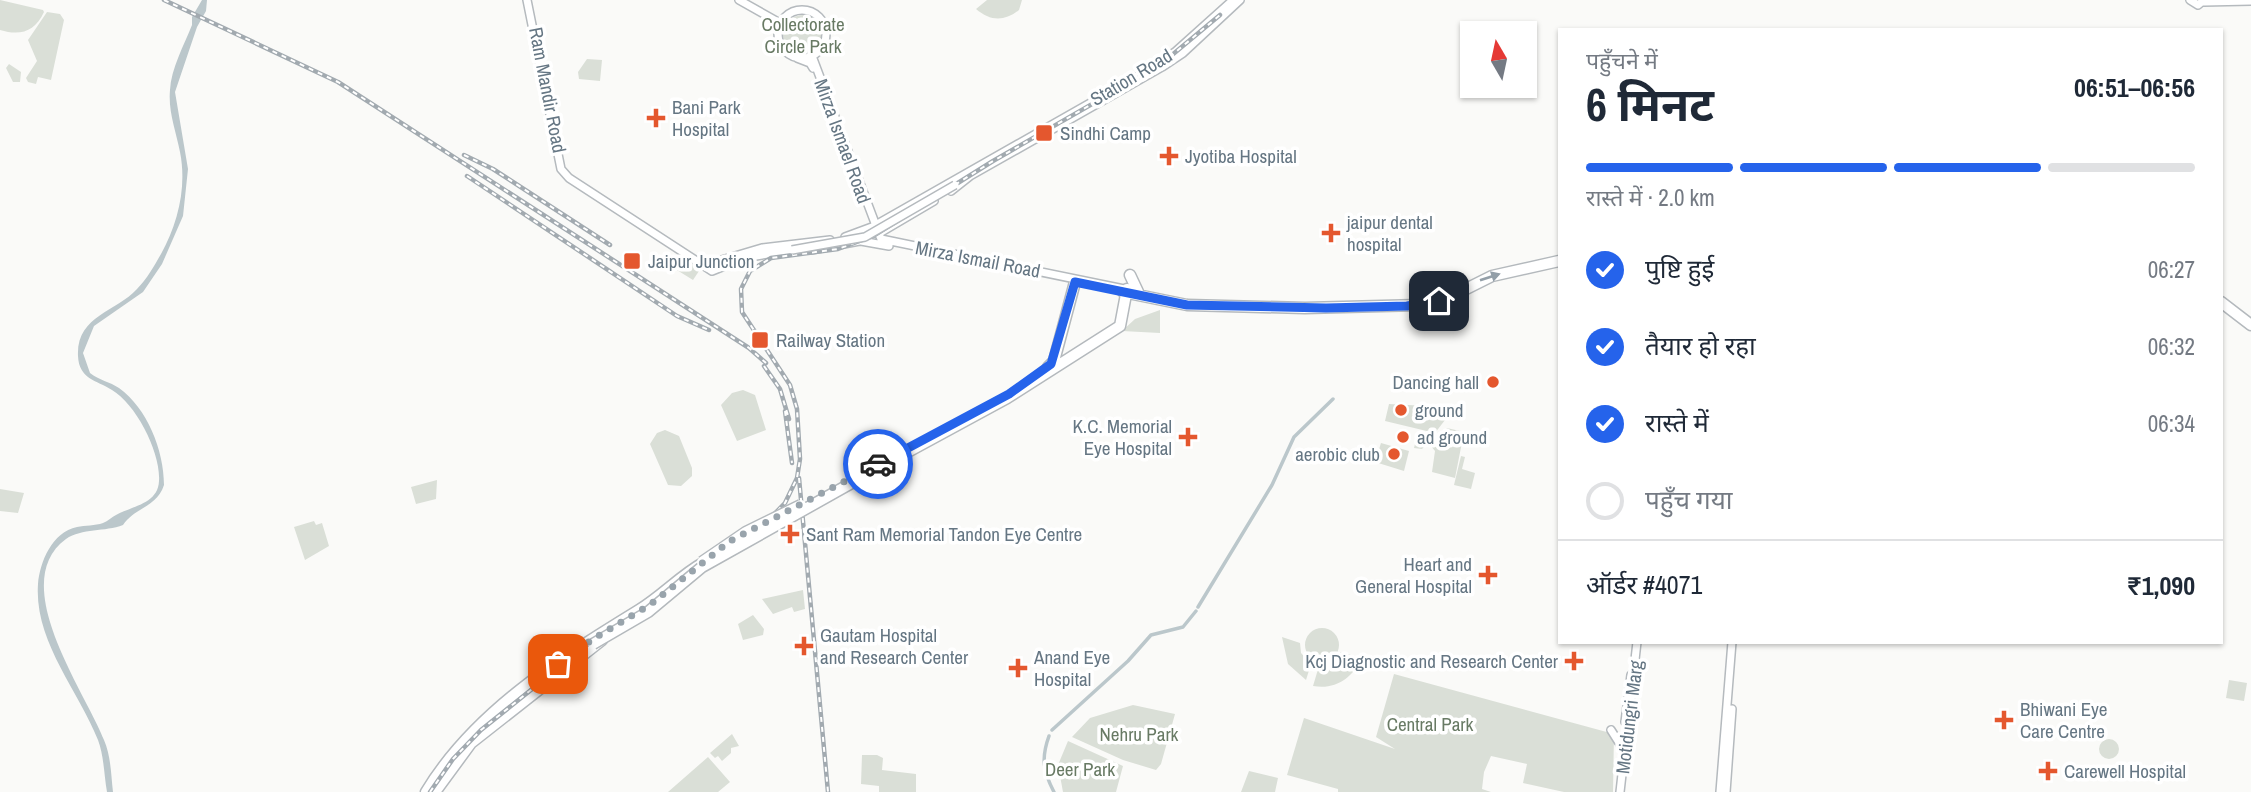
<!DOCTYPE html>
<html lang="hi">
<head>
<meta charset="utf-8">
<style>
	body { margin:0; font-family:"Archivo Narrow","Noto Sans Devanagari",sans-serif; background:#f6f6f7; color:#1f2937; height:100vh; display:flex; flex-direction:column; font-size:26px; white-space:nowrap }
	* { box-sizing:border-box; margin:0 }
	p { font-size:23px; color:#747a83 }
	.icon { flex:none; width:38px; height:38px; fill:none; stroke:currentColor; stroke-width:2; stroke-linecap:round; stroke-linejoin:round }
	.map { position:relative; flex:1; overflow:hidden }
	.details { position:absolute; left:1558px; top:28px; width:665px; height:616px; display:flex; flex-direction:column; background:#fff; border-radius:0px; box-shadow:0 2px 5px #0004 }
	.details>* { flex:none }
	.needle { width:46px; rotate:351deg }
	.controls { position:absolute; left:1460px; top:21px; display:grid; gap:14px }
	.controls a { display:grid; place-items:center; width:77px; height:77px; border-radius:0px; background:#fff; box-shadow:0 2px 5px #0004; font-size:35px }
	.pin { position:absolute; display:grid; place-items:center; width:60px; height:60px; color:#fff; margin:-30px; border-radius:14px; box-shadow:0 4px 10px #0006 }
	.courier { position:absolute; display:grid; place-items:center; width:70px; height:70px; margin:-35px; border:5px solid #2563eb; border-radius:50%; background:#fff; color:#222; box-shadow:0 2px 9px #0007 }
	.overview em { font-style:normal; font-weight:700 }
	.overview div { display:flex; flex-direction:column-reverse }
	.overview { display:flex; align-items:center; justify-content:space-between; height:119px; padding:0 28px }
	h1 { font-size:46px; font-weight:700; line-height:52px }
	.bar { display:grid; grid-template-columns:repeat(4,1fr); gap:10px 7px; align-content:center; height:84px; padding:0 28px }
	.bar i { height:9px; border-radius:5px; background:#e0e1e3 }
	.bar .current { background:#2563eb }
	.bar p { grid-column:span 4 }
	.line { display:flex; align-items:center; gap:18px; padding:0 28px; border-top:2px solid #e0e1e3 }
	.line div { flex:1 }
	ol { padding:0 28px; list-style:none }
	li { display:flex; align-items:center; gap:21px; height:77px }
	li p { margin-inline-start:auto }
	li .icon { padding:7px; border-radius:50%; background:#2563eb; color:#fff; stroke-width:4 }
	li:last-child { color:#747a83 }
	li i { width:38px; height:38px; border:4px solid #e0e1e3; border-radius:50% }
	.map>svg:first-child { display:block }
</style>
</head>
<body>
<div class="map">
<svg width="2251" height="792" viewBox="0 0 2251 792">
	<rect width="100%" height="100%" fill="#fafaf8"/>
	<path fill="#dadfd7" d="M0,0L43,10L44,12C35,32 20,36 0,30Z
		M987,0H1022L1019,10C1004,22 990,21 976,9Z
		M47,12L60,14L64,20L51,80L38,77L36,84L28,82L26,78L37,61L28,40Z
		M783 35a20 20 0 1 1 40 0a20 20 0 1 1-40 0Z
		M587,59L602,60L600,81L579,79L578,72Z
		M9,64L21,72L20,82H13L6,68Z
		M680,255L701,268L693,280L672,267Z
		M1160,310V333L1122,331L1135,319Z
		M743,390L755,395L766,430L737,441L721,405L732,393Z
		M1389,404L1446,407L1445,420L1435,433L1385,421Z
		M1447,428L1464,432L1455,478L1432,472L1435,451L1431,446Z
		M665,430L679,436L692,468V476L681,486L668,485L650,444L657,433Z
		M1418,432L1434,436L1422,449L1414,448Z
		M1381,443L1409,451L1404,471L1375,462Z
		M1461,456L1465,457L1462,469L1475,473L1471,489L1454,485Z
		M437,480L436,499L416,504L411,487Z
		M0,489L24,493L18,513L0,511Z
		M314,521L316,525L322,523L329,546L305,560L294,527Z
		M803,590L805,609L794,612L792,607L773,614L762,599Z
		M753,615L764,629L763,635L743,640L738,624Z
		M1305 645a17 17 0 1 1 34 0a17 17 0 1 1-34 0Z
		M1282,637L1300,643L1301,653L1311,664L1306,680L1288,664Z
		M1341,652L1362,658C1352,678 1336,690 1313,686L1319,666L1330,662Z
		M1394,674L1614,734L1613,792H1564L1523,783L1527,764L1491,756L1484,772L1482,789L1491,792H1338V789L1287,775L1304,718L1395,749L1376,737Z
		M2229,680L2247,683L2244,701L2226,698Z
		M1133,705L1175,714L1161,764L1156,770L1123,760L1072,737L1090,718Z
		M732,734L739,746L731,748V753L722,761L718,756L715,758L710,753Z
		M2099 749a10 10 0 1 1 20 0a10 10 0 1 1-20 0Z
		M1068,741L1123,766L1116,792H1063L1058,765Z
		M862,755H877L883,758L882,770L916,774V792H879V786L861,784Z
		M708,757L730,782L718,792H668Z
		M1249,771L1278,778L1275,792H1241Z"/>
	<path fill="#bbc7cb" d="M202,0H207L206,11L197,27L175,92L188,169L183,216L162,264L143,292L94,326L83,353L90,373C99,380 110,382 119,388C147,408 164,450 164,485C157,507 134,508 123,525C105,532 82,528 66,539C6,583 85,691 104,740C111,756 111,775 113,792H107C104,775 104,756 98,740C78,690 34,641 38,584C40,562 52,532 77,527C85,525 95,526 103,523C108,521 112,517 116,515C132,506 158,504 159,481C161,453 136,404 112,390C96,380 79,379 78,356C76,316 116,312 137,289C147,279 154,266 161,254C178,223 187,187 180,152C176,131 168,112 170,90C171,69 184,45 192,25V17Z"/>
	<g fill="none" stroke-linecap="round" stroke-linejoin="round">
		<path stroke="#bbc7cb" stroke-width="3.5" d="M1198,607L1272,485L1294,437L1333,399
			M1052,730L1128,661L1151,635L1183,627L1196,611
			M1049,736C1041,758 1043,771 1054,792"/>
		<defs>
			<path id="primary" d="M527,0L561,169L569,178L712,271L744,258L792,250
				M739,0L780,23
				M2190,0L2198,5L2204,0
				M2204,2L2251,1
				M778 34a24 24 0 1 1 48 0a24 24 0 1 1-48 0Z
				M812,56L881,239L1124,289
				M797,58L810,63L813,68
				M951,191L970,176L1162,67L1183,53L1240,0
				M878,234L934,201
				M845,237L872,227L1136,77L1175,52L1233,0
				M861,241L889,246
				M811,250L865,240
				M705,265L762,248L830,240
				M1625,722L1631,675
				M1611,730L1623,749
				M1620,792L1637,642
				M1720,792L1732,642
				M1726,792L1732,709"/>
			<path id="highway" d="M1130,275L1138,292
				M1123,292L1187,305L1305,308L1420,305L1450,297L1492,276L1559,261
				M2221,302L2251,325
				M1048,367L1054,361L1075,282
				M889,462L1007,398L1120,326L1127,289
				M426,792C475,711 561,658 639,610C662,596 680,576 703,563
				M435,792L471,743L602,640"/>
		</defs>
		<use href="#primary" stroke="#b5babe" stroke-width="10"/>
		<use href="#highway" stroke="#b4b9bd" stroke-width="13"/>
		<use href="#primary" stroke="#fff" stroke-width="7"/>
		<use href="#highway" stroke="#fff" stroke-width="10"/>
		<defs>
			<path id="rail" d="M164,0L338,82L749,348L766,363
				M464,155L493,169L610,245
				M467,176L677,316L709,330
				M764,366L780,389L789,419
				M785,411L792,463
				M799,478L828,792
				M430,792L453,759L481,730L587,645L643,612L696,569L756,533L785,503L797,478L800,459L797,409L790,385L742,312L741,289L750,271L771,258L838,249L873,236L993,161L1160,65L1220,15"/>
		</defs>
		<use href="#rail" stroke="#a2aab0" stroke-width="4.5"/>
		<use href="#rail" stroke="#fff" stroke-width="2" stroke-dasharray="5" stroke-linecap="butt"/>
		<defs>
			<path id="primary-bridge" d="M792,250L865,237L955,185"/>
			<path id="highway-bridge" d="M702,562L746,532L801,505
				M593,644L648,612L702,567L889,462"/>
		</defs>
		<use href="#primary-bridge" stroke="#b5babe" stroke-width="10" stroke-linecap="butt"/>
		<use href="#highway-bridge" stroke="#b4b9bd" stroke-width="13" stroke-linecap="butt"/>
		<use href="#primary-bridge" stroke="#fff" stroke-width="7"/>
		<use href="#highway-bridge" stroke="#fff" stroke-width="10"/>
	</g>
	<defs><path id="oneway-solid" d="M-6-.8H1V-3.2L6.5 0L1 3.2V.8H-6Z" transform="scale(1.75)"/></defs>
	<use fill="#939fa8" href="#oneway-solid" transform="translate(1490 277) rotate(-18)"/>
	<g fill="none" stroke-linecap="round" stroke-linejoin="round">
		<path stroke="#99a4ac" stroke-width="7" stroke-dasharray="0 12.6" d="M558,664L593,639L651,604L730,541L878,464"/>
		<path stroke="#2563eb" stroke-width="9" d="M878,464L1009,394L1051,364L1075,282L1187,305L1326,308L1407,306L1439,301"/>
	</g>
	<g fill="#e4572e" stroke="#fff" stroke-width="2.5">
		<path d="M652.5 107.5h7v7h7v7h-7v7h-7v-7h-7v-7h7z"/>
		<rect x="1035" y="124" width="18" height="18" rx="3.5"/>
		<path d="M1165.5 145.5h7v7h7v7h-7v7h-7v-7h-7v-7h7z"/>
		<path d="M1327.5 222.5h7v7h7v7h-7v7h-7v-7h-7v-7h7z"/>
		<rect x="623" y="252" width="18" height="18" rx="3.5"/>
		<rect x="751" y="331" width="18" height="18" rx="3.5"/>
		<circle cx="1493" cy="382" r="7"/>
		<circle cx="1401" cy="410" r="7"/>
		<path d="M1184.5 426.5h7v7h7v7h-7v7h-7v-7h-7v-7h7z"/>
		<circle cx="1403" cy="437" r="7"/>
		<circle cx="1394" cy="454" r="7"/>
		<path d="M786.5 523.5h7v7h7v7h-7v7h-7v-7h-7v-7h7z"/>
		<path d="M1484.5 564.5h7v7h7v7h-7v7h-7v-7h-7v-7h7z"/>
		<path d="M800.5 635.5h7v7h7v7h-7v7h-7v-7h-7v-7h7z"/>
		<path d="M1570.5 650.5h7v7h7v7h-7v7h-7v-7h-7v-7h7z"/>
		<path d="M1014.5 657.5h7v7h7v7h-7v7h-7v-7h-7v-7h7z"/>
		<path d="M2000.5 709.5h7v7h7v7h-7v7h-7v-7h-7v-7h7z"/>
		<path d="M2044.5 760.5h7v7h7v7h-7v7h-7v-7h-7v-7h7z"/>
	</g>
	<g text-anchor="middle" dominant-baseline="central" stroke-width="7" stroke-linejoin="round" paint-order="stroke">
		<g font-size="19" fill="#687a64" stroke="#fff">
			<text x="803" y="24">Collectorate<tspan x="803" dy="22">Circle Park</tspan></text>
			<text x="1430" y="724">Central Park</text>
			<text x="1139" y="734">Nehru Park</text>
			<text x="1080" y="769">Deer Park</text>
		</g>
		<g font-size="19" fill="#657683" stroke="#fff">
			<text transform="translate(1131 77) rotate(-31)">Station Road</text>
			<text transform="translate(548 90) rotate(79)">Ram Mandir Road</text>
			<text transform="translate(843 141) rotate(70)">Mirza Ismael Road</text>
			<text transform="translate(978 259) rotate(11)">Mirza Ismail Road</text>
			<text transform="translate(1629 717) rotate(-83)">Motidungri Marg</text>
		</g>
		<g font-size="19" fill="#657683" stroke="#fff" text-anchor="start">
			<text x="672" y="107">Bani Park<tspan x="672" dy="22">Hospital</tspan></text>
			<text x="1060" y="133">Sindhi Camp</text>
			<text x="1185" y="156">Jyotiba Hospital</text>
			<text x="1347" y="222">jaipur dental<tspan x="1347" dy="22">hospital</tspan></text>
			<text x="648" y="261">Jaipur Junction</text>
			<text x="776" y="340">Railway Station</text>
			<text x="1479" y="382" text-anchor="end">Dancing hall</text>
			<text x="1415" y="410">ground</text>
			<text x="1172" y="426" text-anchor="end">K.C. Memorial<tspan x="1172" dy="22">Eye Hospital</tspan></text>
			<text x="1417" y="437">ad ground</text>
			<text x="1380" y="454" text-anchor="end">aerobic club</text>
			<text x="806" y="534">Sant Ram Memorial Tandon Eye Centre</text>
			<text x="1472" y="564" text-anchor="end">Heart and<tspan x="1472" dy="22">General Hospital</tspan></text>
			<text x="820" y="635">Gautam Hospital<tspan x="820" dy="22">and Research Center</tspan></text>
			<text x="1034" y="657">Anand Eye<tspan x="1034" dy="22">Hospital</tspan></text>
			<text x="1558" y="661" text-anchor="end">Kcj Diagnostic and Research Center</text>
			<text x="2020" y="709">Bhiwani Eye<tspan x="2020" dy="22">Care Centre</tspan></text>
			<text x="2064" y="771">Carewell Hospital</text>
		</g>
	</g>
</svg>
<div class="controls">
<a><svg class="needle" viewBox="-14 -14 28 28"><path d="M0-13l5 13h-10z" fill="#e53935"/><path d="M0 13l5-13h-10z" fill="#747a83"/></svg></a>
</div>
<div class="pin" style="left:558px;top:664px;background:#ea580c"><svg class="icon" aria-label="bag" viewBox="0 0 24 24"><path d="M5 8h14l-1 12H6zM9 8a3 3 0 0 1 6 0"/></svg></div>
<div class="pin" style="left:1439px;top:301px;background:#1f2937"><svg class="icon" aria-label="home" viewBox="0 0 24 24"><path d="M3 11l9-7 9 7M6 9v11h12V9"/></svg></div>
<div class="courier" style="left:878px;top:464px"><svg class="icon" aria-label="car" viewBox="0 0 24 24"><path d="M5 17H2v-5l4-1 3-4h7l3 4 3 1v5h-3M9 17h6M6 11h13"/><circle cx="7" cy="17" r="2"/><circle cx="17" cy="17" r="2"/></svg></div>
<section class="details">
<div class="overview"><div><h1>6 मिनट</h1><p>पहुँचने में</p></div><em>06:51–06:56</em></div>
<div class="bar"><i class="current"></i><i class="current"></i><i class="current"></i><i></i><p>रास्ते में · 2.0 km</p></div>
<ol>
<li><svg class="icon" aria-label="check" viewBox="0 0 24 24"><path d="M5 12l5 5 9-10"/></svg>पुष्टि हुई<p>06:27</p></li>
<li><svg class="icon" aria-label="check" viewBox="0 0 24 24"><path d="M5 12l5 5 9-10"/></svg>तैयार हो रहा<p>06:32</p></li>
<li><svg class="icon" aria-label="check" viewBox="0 0 24 24"><path d="M5 12l5 5 9-10"/></svg>रास्ते में<p>06:34</p></li>
<li><i></i>पहुँच गया</li>
</ol>
<div class="line" style="height:91px"><div>ऑर्डर #4071</div><b>₹1,090</b></div>
</section>
</div>
</body>
</html>
